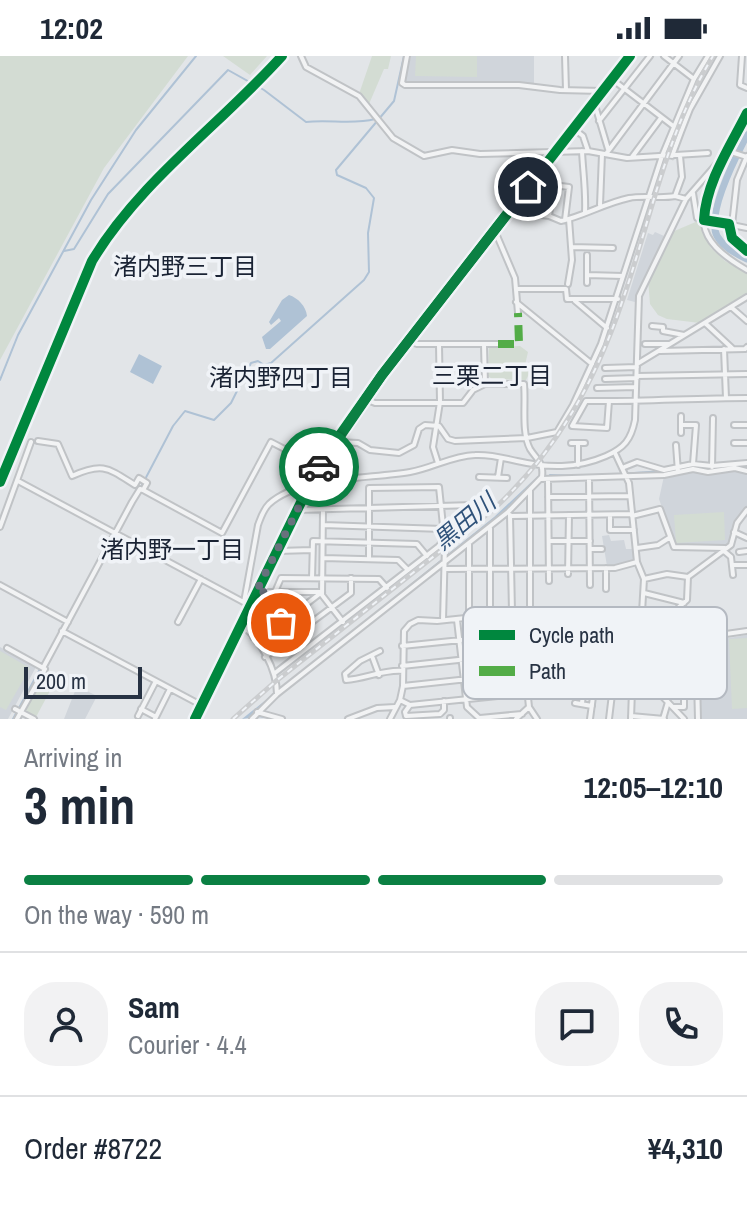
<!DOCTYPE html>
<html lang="en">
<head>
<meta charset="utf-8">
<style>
	body { margin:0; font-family:"Archivo Narrow","Noto Sans JP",sans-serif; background:#f2f2f3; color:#1f2937; height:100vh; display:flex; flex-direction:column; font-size:30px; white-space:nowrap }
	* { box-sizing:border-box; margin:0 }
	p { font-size:26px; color:#747a83 }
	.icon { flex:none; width:44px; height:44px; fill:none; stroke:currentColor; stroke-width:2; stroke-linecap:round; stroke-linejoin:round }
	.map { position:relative; height:663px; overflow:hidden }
	.side { display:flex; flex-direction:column; background:#fff; flex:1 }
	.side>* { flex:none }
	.scale { position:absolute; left:24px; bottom:20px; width:118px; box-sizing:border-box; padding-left:8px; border:4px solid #273243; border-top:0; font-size:22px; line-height:28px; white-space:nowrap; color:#273243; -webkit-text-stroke:6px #f0f3f7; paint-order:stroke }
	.pin { position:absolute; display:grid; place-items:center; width:68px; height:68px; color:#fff; margin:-34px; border:4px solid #fff; border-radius:50%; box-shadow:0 2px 8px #0007 }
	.courier { position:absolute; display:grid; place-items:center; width:80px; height:80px; margin:-40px; border:6px solid #0b8043; border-radius:50%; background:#fff; color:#222; box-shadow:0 2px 10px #0007 }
	.head em { font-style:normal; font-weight:700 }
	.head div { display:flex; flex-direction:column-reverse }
	.head { display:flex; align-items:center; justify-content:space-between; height:136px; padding:0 24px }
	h1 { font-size:52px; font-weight:700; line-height:60px }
	.bar { display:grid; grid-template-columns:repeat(4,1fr); gap:12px 8px; align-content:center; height:96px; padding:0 24px }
	.bar i { height:10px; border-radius:6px; background:#e0e1e3 }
	.bar .active { background:#0b8043 }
	.bar p { grid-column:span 4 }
	.line { display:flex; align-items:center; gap:20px; padding:0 24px; border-top:2px solid #e0e1e3 }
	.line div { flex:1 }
	.round { display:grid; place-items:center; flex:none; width:84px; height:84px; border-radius:32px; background:#f2f2f3 }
	.status { display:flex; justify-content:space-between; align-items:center; height:56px; padding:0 40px; background:#fff; direction:ltr }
	.status svg { height:22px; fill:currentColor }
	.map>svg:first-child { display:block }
</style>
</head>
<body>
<div class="status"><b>12:02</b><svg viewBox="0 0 49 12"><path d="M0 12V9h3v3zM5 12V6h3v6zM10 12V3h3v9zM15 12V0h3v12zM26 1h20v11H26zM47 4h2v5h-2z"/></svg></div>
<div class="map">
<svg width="747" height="663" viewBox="0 0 747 663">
	<rect width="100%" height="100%" fill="#e2e5e8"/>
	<path fill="#d0d5db" d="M411,0H534V29L408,27L405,24Z
		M655,176L664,180L635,246L627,244L648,177L653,179Z
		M693,414L706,417L737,414L747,417V450L736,463L728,489H675L659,443L664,420Z
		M609,479L611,485L624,484L626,493H632L634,506L607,510L602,480Z
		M747,579V663H701V622L712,592L723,591V583Z
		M0,591L36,611L8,663H0Z
		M77,630L97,640L85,663H64Z"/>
	<path fill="#d3dcd3" d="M0,0H188L104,112L0,304Z
		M223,0H267L250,19Z
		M372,0H391L388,13H384L369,48L359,38Z
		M416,0H477V21L415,20Z
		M698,165L711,192L725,205L747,217V239L700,267L667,263L658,259L650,248L648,223L672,176Z
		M520,290L528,296L525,309L530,316L526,324L492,323L488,320L489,291Z
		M724,456L725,484L676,487L674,459Z
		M747,582V652L732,653L729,583Z
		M0,595L30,612L6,654L0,651Z
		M47,614L58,620L36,661L25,655Z"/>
	<path fill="#afc2d5" d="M289,239C298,242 306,250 307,260L270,293H266L262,281L281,265L279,262L271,269L269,266L282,244Z
		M139,298L162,310L153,328L130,316Z
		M540,418L552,421H538L503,457L253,657L275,663L256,661L242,663L494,461Z"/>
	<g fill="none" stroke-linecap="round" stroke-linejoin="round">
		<path stroke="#afc2d5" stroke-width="2" d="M64,195L74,193L108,138L228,14L264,34L306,66C328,63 353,69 375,63
			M0,324L18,279L91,144L136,74L196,0
			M697,410C714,415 730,408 746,413
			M550,419L576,420
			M606,419L663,415
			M141,431L173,370L185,355L214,364L231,347L251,307L258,305L264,309L271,307L364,224L369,216L368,177L374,142L366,132L337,119L336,114L394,45L404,0
			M13,663L98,506"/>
		<path stroke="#afc2d5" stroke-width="7" d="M747,79C736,100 706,158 717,180C723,191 736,198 747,203"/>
		<defs>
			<path id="minor" d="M301,0L306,11L359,40L393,82L424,100L452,94L480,98L588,95L627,102L708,97
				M407,0L402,27L405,29H519L560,34L602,35
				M565,0L566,34
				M664,0L694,23
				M742,0L740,29L747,32
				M613,24L681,76L672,100
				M594,46L608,93
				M599,65L650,0
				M574,73L583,80L588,95
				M681,76L690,53L720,0
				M729,94L747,57
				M582,95C583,116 586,135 585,156
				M728,95L747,101
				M606,98L679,0
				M680,100L682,121L675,140L686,143
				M632,101L661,62
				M723,106C696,159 691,182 747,214
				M693,137L697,162L747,172
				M600,149L602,98
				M512,155L549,160L561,165C584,160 605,147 629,142C645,139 659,143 675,140
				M549,160L553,129L569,131L565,164
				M732,169L737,124L747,100
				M495,175L515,222L518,257
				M571,191L613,192
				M587,219L623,220
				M587,227V199
				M568,228L572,204L569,163
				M516,233H566L567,243H618
				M575,245L607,272
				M516,246L592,308
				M731,251L747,265
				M705,267L732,292
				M652,270L663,271V275L684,279
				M408,285L417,288H498
				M645,288H669
				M484,289L485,328
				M724,293L726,342
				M660,295L745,293L747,291
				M637,308L747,241
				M605,312L637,311
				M637,320L747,318
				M605,323L637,322
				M597,332L636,331
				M609,345L607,372L572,370L586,345C640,346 693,342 747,342
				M681,369H696L693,408
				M734,369H747
				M681,377V360
				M38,385L58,388L72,420C103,406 108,412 135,429L139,422L147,427L143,434L140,433L132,446L43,612
				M337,386L358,387L370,394L399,397L414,389L419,373L425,369L439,370L448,383L455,385L527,382L557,376L573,349L601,288L662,100L694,23L708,0
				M571,387H585
				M578,387V409
				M734,387H747
				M676,389L678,416
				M615,397L629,427L637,506L644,523L641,573
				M305,404L306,426L309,430
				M438,407L433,391L440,346L439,289
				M712,411L713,362
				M622,412L637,406L664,414L693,408L712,410L747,407
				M479,421L507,422
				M498,421L501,402
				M589,422L590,529
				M541,423L664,419L693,413L708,416L735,412L747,415
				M548,424L549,525
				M18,425L249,549
				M143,434L222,477L271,386L319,411
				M548,441L630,440
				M297,454L474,449
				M323,454L322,539L343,566
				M510,459L512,556
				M610,459V474H634
				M511,460L632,458
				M632,460L660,453L674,491L725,492
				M323,469L443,473
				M0,471L31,386
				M490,472V558
				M734,476L747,482
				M549,485H590
				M469,487V561
				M637,492L658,489L669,482
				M590,493H602
				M278,495L312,494
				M724,495L731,501L733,519
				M739,496L747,495
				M323,502L398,504L408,514
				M369,503V432L439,431L445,489L443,564
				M732,509H747
				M606,512V533
				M445,513L615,512L637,506
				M568,518L569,459
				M312,522L313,485L417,488L427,500
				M644,523L667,518L688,521
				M0,529L68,566
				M256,536H322
				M644,537L684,547
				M244,546L258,469C261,461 263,454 269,448C299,420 371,423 410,416C433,412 451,400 475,399C490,398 503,402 517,405C548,412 576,413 606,400C624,392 631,384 635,364L639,240L686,143L728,95
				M519,555L529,651L537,663
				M530,555V434
				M457,564L467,651L480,663
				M178,566L201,523
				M281,567L275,536L281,522L379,523L387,532
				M241,569C260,582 277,614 277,638
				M544,572L558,581
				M675,573L679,551L687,544L688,521L731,489L737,467L747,454
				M62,575L201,649
				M253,581L274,573L322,536
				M522,585L536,583L538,608L524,609
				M570,585L571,568
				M402,590L521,578
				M7,592L45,613L17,663
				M380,595L360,605L345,618L346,624C365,623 384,613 403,615
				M372,600L379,619
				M265,601L351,537V522
				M402,610L523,597
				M275,617L439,490L445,482
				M585,623L662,640L684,663
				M403,630L525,617
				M527,630L541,629
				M637,635L652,575
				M400,644L410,649L527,637
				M575,647L592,650
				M582,648L589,569
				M410,649L405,656L406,660L440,658L444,654V645
				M674,651H684V636
				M15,653L34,663
				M141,653L156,661
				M257,656L282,663
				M138,660L156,625
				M631,660L664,663
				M450,662V663
				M480,662L522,658
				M155,663L170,633
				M252,663L277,638L508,456L542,421C544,406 537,404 530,393C521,376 526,347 524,328H485L473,334L463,347H375L365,343
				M348,663L377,652L395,651
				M390,663L400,644L403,630L404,575L410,568L418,564L437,565L530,555L547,559L559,567L628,574L675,573L712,580L747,575
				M516,663L529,651
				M590,663L595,626
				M609,663L613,630
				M631,663L632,634
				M663,663L668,646
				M698,663L697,623L712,580"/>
			<path id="major" d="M195,663L309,430L335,386L382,319L630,0"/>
		</defs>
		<use href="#minor" stroke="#c0c3c6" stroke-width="8"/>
		<use href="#major" stroke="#bfc2c6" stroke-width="10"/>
		<use href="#minor" stroke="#f2f3f4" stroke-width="4"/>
		<use href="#major" stroke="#f6f6f7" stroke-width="6"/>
		<defs>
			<path id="rail" d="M233,663L276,625L495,452C557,394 595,326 622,246C651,163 666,77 713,0"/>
		</defs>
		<use href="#rail" stroke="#cbcdcf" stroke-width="5"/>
		<use href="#rail" stroke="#f0f3f7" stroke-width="2" stroke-dasharray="6" stroke-linecap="butt"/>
		<path stroke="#53ac47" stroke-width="8" stroke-dasharray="16 8" stroke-linecap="butt" d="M498,288H519L518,257"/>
		<defs>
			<path id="cycleway" d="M747,57C730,91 706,126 704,164L729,168L732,182L747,195
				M0,426L92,205C140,125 220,69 282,0
				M195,663L309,430L335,386L382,319L630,0"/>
		</defs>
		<use href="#cycleway" stroke="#f0f3f7" stroke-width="15"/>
		<use href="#cycleway" stroke="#00873e" stroke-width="10"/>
	</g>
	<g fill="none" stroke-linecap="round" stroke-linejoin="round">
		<path stroke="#68717d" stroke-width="8" stroke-dasharray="0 14.4" d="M281,567L275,536H256L319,411"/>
		<path stroke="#0b8043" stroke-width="10" d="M319,411L382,319L528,131"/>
	</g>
	<g text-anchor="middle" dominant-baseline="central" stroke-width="7" stroke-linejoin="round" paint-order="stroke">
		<g font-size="24" fill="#1a2334" stroke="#f0f3f7">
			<text x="185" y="210">渚内野三丁目</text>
			<text x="492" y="319">三栗二丁目</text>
			<text x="281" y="321">渚内野四丁目</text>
			<text x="172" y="493">渚内野一丁目</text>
		</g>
		<g font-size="24" font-style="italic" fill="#2f527a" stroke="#f0f3f7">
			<text transform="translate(464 465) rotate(-40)">黒田川</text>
		</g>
	</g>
	<rect x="463" y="551" width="264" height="92" rx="12" fill="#f0f3f7" stroke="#b4b9c1" stroke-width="2"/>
	<rect x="479" y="574" width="36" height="10" fill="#00873e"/>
	<rect x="479" y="610" width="36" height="10" fill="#53ac47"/>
	<g font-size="22" fill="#273243">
		<text x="529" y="587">Cycle path</text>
		<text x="529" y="623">Path</text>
	</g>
</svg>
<div class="scale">200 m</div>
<div class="pin" style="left:281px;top:567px;background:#ea580c"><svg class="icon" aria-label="bag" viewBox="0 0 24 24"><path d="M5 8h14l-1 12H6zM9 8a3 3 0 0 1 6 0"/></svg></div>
<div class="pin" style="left:528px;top:131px;background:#1f2937"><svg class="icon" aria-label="home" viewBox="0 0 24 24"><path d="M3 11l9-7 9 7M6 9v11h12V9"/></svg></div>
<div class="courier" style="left:319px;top:411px"><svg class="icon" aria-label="car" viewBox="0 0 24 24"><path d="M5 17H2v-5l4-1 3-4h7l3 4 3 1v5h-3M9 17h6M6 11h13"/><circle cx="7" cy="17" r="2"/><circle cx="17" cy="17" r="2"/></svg></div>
</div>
<section class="side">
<div class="head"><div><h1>3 min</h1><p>Arriving in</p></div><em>12:05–12:10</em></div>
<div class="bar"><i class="active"></i><i class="active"></i><i class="active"></i><i></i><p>On the way · 590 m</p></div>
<div class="line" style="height:144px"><a class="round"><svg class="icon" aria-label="person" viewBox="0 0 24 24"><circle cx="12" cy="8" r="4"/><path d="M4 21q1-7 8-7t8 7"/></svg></a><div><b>Sam</b><p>Courier · 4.4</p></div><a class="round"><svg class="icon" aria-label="chat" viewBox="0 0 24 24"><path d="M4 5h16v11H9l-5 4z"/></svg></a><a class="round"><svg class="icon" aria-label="phone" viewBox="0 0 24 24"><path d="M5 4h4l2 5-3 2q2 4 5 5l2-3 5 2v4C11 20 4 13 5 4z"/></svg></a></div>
<div class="line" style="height:104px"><div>Order #8722</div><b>¥4,310</b></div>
</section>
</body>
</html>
